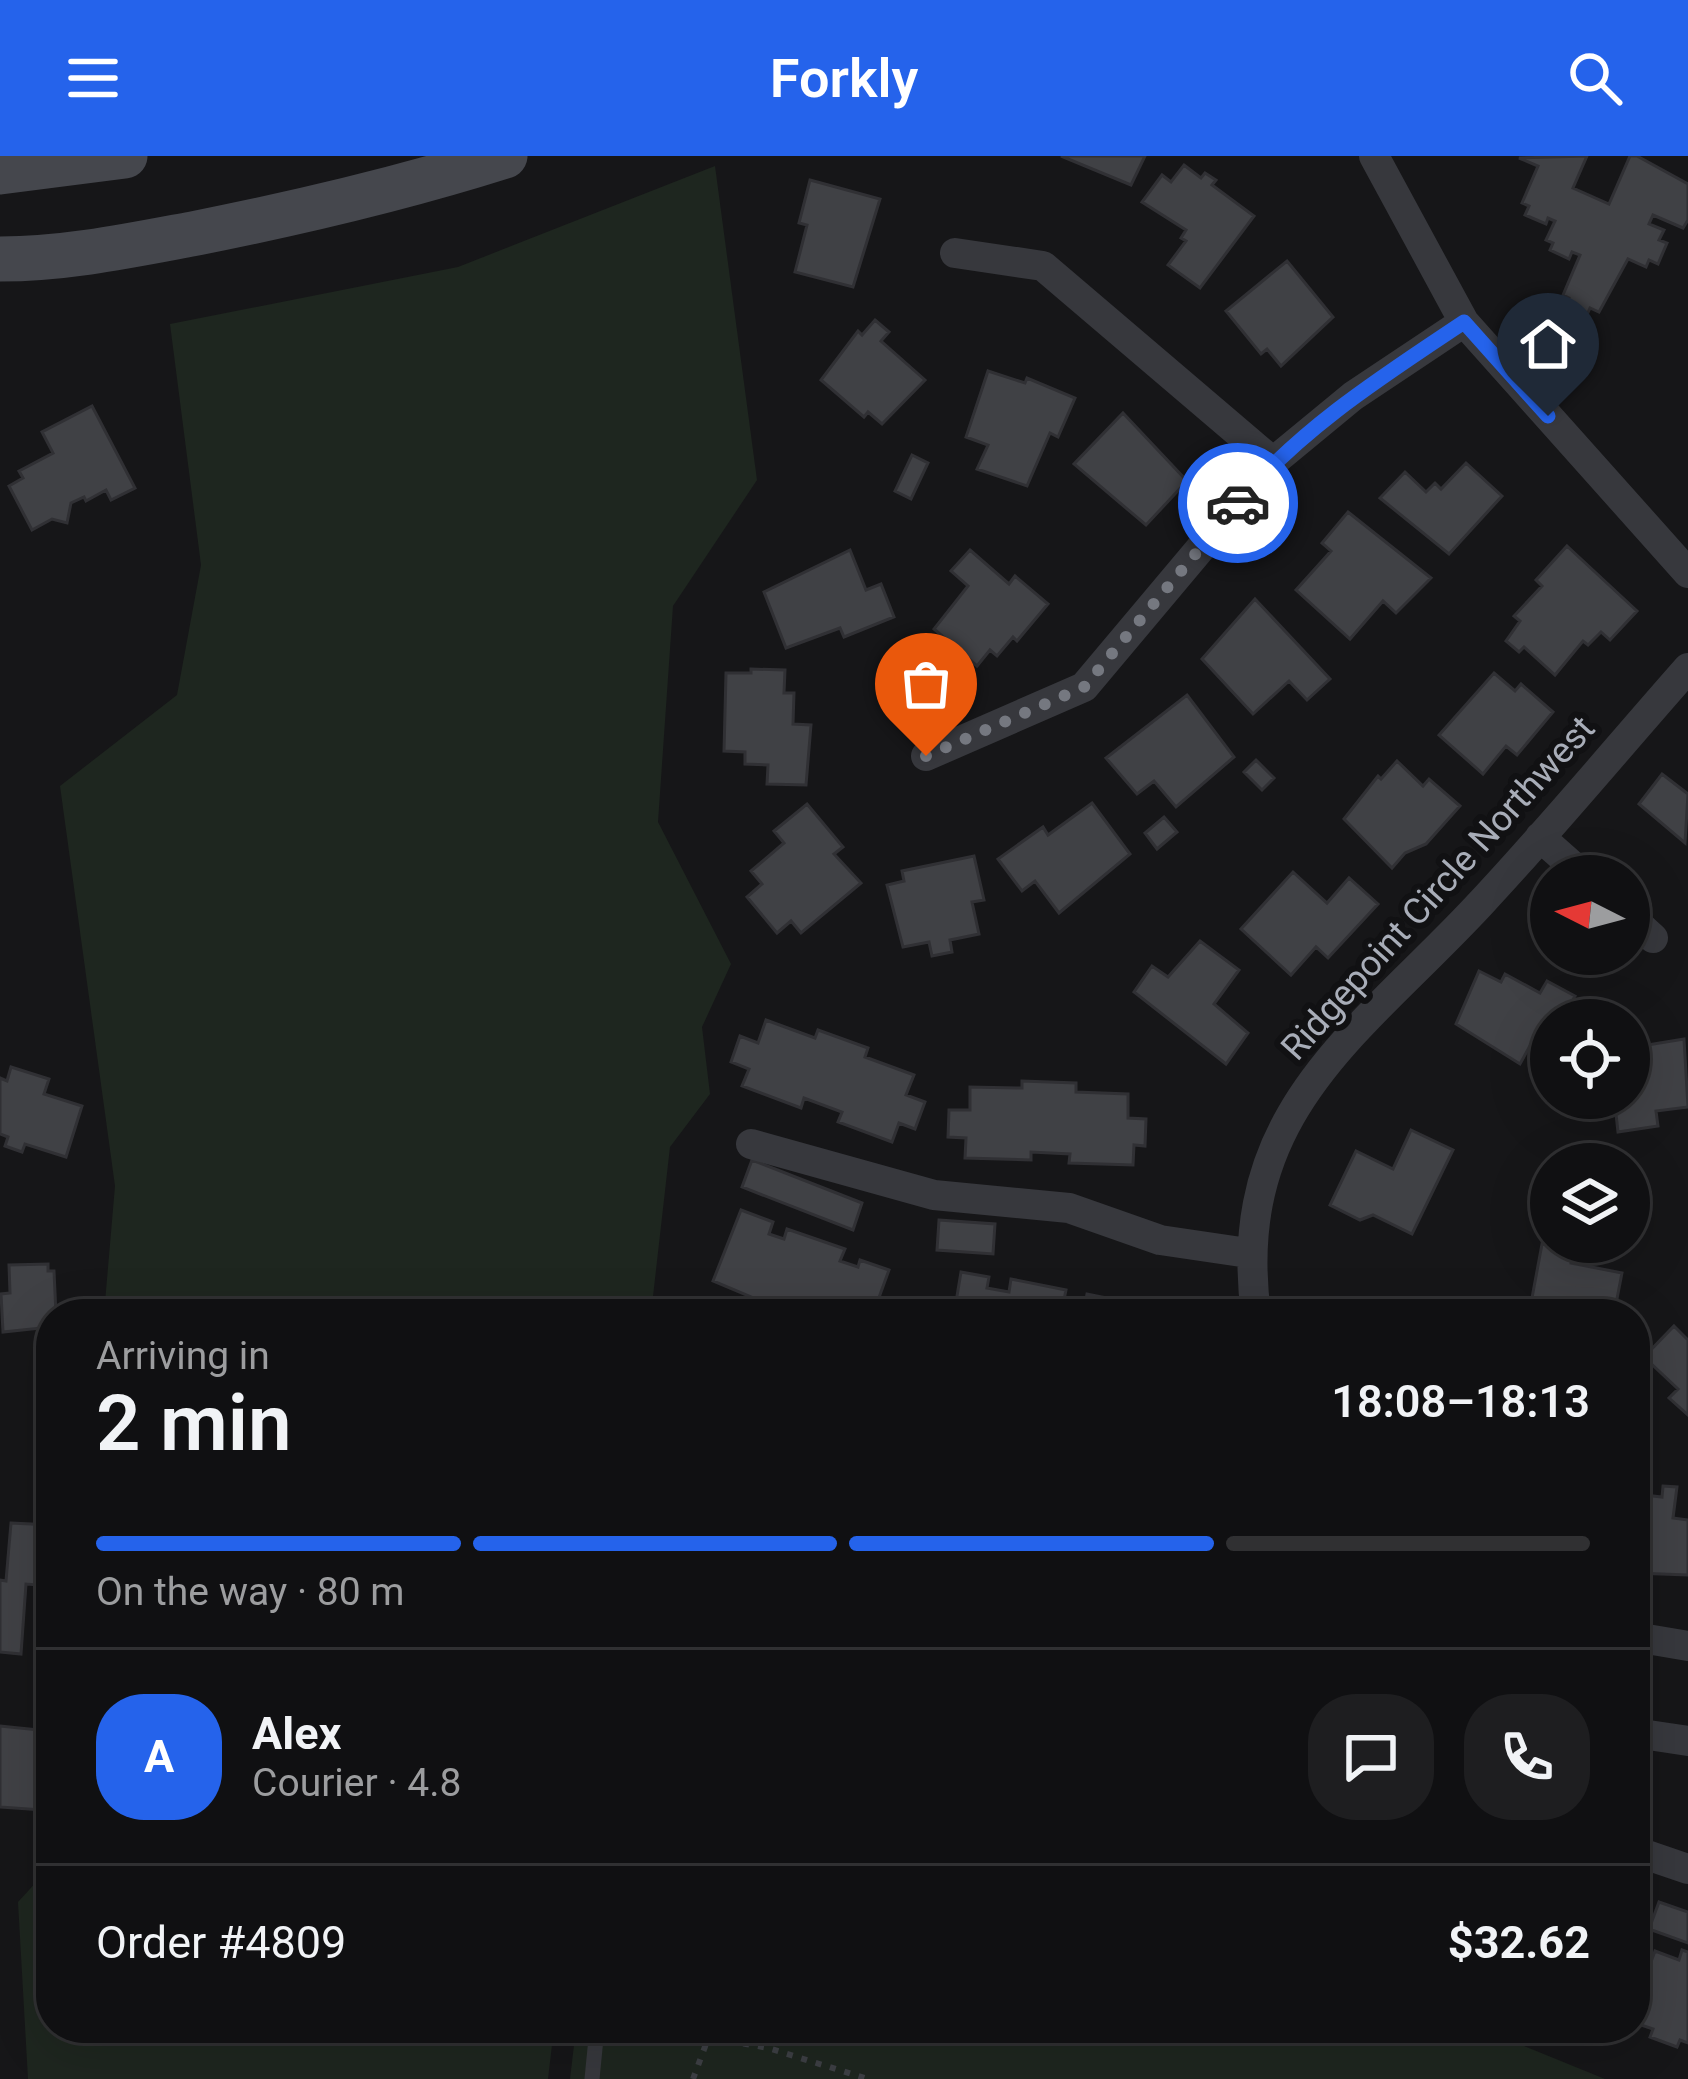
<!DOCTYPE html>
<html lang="en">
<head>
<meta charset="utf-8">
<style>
	body { margin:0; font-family:Roboto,sans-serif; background:#1e1e20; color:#f1f3f6; height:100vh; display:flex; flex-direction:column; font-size:45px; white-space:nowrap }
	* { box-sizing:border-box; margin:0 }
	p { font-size:39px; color:#9c9d9f }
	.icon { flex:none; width:66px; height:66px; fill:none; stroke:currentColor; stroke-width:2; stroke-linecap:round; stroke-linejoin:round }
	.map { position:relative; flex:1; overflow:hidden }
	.sheet { position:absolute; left:36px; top:1143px; width:1614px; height:744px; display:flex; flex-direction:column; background:#101012; border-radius:48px; box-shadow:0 12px 48px #0002,0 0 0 3px #303032 }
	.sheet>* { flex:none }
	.needle { width:78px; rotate:276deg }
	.buttons { position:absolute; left:1530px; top:699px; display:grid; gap:24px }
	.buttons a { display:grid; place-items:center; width:120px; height:120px; border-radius:50%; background:#101012; box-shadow:0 12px 48px #0002,0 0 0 3px #303032; font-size:60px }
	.pin { position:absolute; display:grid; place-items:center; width:102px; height:102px; color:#fff; margin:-123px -51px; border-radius:50% 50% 50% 0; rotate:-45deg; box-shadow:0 0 12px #0007 }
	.pin .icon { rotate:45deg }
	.courier { position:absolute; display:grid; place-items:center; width:120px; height:120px; margin:-60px; border:9px solid #2563eb; border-radius:50%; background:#fff; color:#222; box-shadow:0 3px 15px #0007 }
	.headline em { font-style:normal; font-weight:600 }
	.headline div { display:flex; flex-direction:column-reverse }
	.headline { display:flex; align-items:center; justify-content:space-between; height:204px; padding:0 60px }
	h1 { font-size:78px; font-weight:600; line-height:90px }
	.bar { display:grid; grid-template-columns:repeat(4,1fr); gap:18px 12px; align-content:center; height:144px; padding:0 60px }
	.bar i { height:15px; border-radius:9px; background:#303032 }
	.bar .active { background:#2563eb }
	.bar p { grid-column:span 4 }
	.line { display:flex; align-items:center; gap:30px; padding:0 60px; border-top:3px solid #303032 }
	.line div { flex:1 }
	.round { display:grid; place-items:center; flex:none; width:126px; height:126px; border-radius:48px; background:#1e1e20 }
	header { display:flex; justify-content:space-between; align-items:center; height:156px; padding:0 60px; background:#2563eb; color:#fff; font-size:54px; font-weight:600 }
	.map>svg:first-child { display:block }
</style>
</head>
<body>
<header><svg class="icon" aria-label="menu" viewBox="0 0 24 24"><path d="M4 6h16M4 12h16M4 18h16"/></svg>Forkly<svg class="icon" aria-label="search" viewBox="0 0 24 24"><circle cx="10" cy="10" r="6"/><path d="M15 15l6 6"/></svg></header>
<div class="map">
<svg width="1688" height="1923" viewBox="0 0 1688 1923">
	<rect width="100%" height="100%" fill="#161618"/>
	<path fill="#1e261f" d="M715,10L757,324L673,450L658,666L731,808L702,871L710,938L670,991L651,1158H104L115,1030L60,630L177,539L201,409L170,168L458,111Z
		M51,1710V1872H554L548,1923H28L18,1746Z
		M576,1872H1480L1605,1923H570Z"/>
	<path fill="#404145" stroke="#303034" stroke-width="3" d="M1061,0H1145L1131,29Z
		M1587,0L1573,32L1609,48L1630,0H1637L1688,28V64L1683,72L1653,59L1649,68L1664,74L1659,84L1667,87L1658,108L1649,104L1646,111L1628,103L1599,156L1590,152L1587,159L1566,150L1569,142L1563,139L1580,99L1572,96L1569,103L1550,94L1553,87L1546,84L1555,65L1548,62L1546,68L1525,59L1529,50L1522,47L1538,10L1519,2Z
		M1184,9L1201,22L1205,17L1216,24L1212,29L1254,60L1200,132L1168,109L1186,85L1181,82L1186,74L1142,46L1162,19L1171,26Z
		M810,24L880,43L853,131L795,116L807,69L799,67Z
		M1287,105L1333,161L1281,210L1267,193L1261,198L1226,155Z
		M875,164L889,176L881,185L925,224L882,268L868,256L864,261L821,224L858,175L862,179Z
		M988,215L1025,227L1027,222L1075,242L1058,281L1050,277L1027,330L977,313L988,289L966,281Z
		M92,250L135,332L111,344L106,334L86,345L84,341L71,347L67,367L52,363L32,374L9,330L23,322L19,315L53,297L42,276Z
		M1123,257L1187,325L1146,369L1074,308Z
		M912,299L928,307L911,343L895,335Z
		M1466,307L1502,340L1449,398L1380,342L1405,316L1426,336L1435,327L1441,333Z
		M1348,356L1431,422L1396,457L1383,445L1350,483L1296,434L1331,395L1322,387Z
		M1567,390L1637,455L1610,484L1601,476L1588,489L1583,485L1555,519L1524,491L1519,496L1506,485L1520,465L1514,460L1542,430L1536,424Z
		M850,394L866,434L881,428L894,461L844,481L840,472L786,492L764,436Z
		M970,394L1009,428L1015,420L1048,448L1017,485L1013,481L997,500L990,494L977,510L934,473L968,430L951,415Z
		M1255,443L1330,523L1307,544L1289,525L1253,558L1202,503Z
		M751,513L785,514L784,537H794L793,568L811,569L806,629L767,628L768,609L745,608V596L724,595L726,517H751Z
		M1494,517L1515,535L1521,528L1553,556L1517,599L1506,590L1483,618L1439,579Z
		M1187,539L1234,601L1176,651L1154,625L1137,638L1106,602Z
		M1256,604L1274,622L1262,634L1244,616Z
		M1397,605L1423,630L1429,623L1460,650L1426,688L1405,697L1392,712L1344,663L1378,620L1381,623Z
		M1662,618L1688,638L1685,687L1639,648Z
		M1092,647L1130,698L1059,757L1035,725L1022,735L998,703L1043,671L1048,679Z
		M807,648L843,691L834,698L861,727L801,777L791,765L777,777L747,741L762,728L751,715L784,687L774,675Z
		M1164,661L1177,676L1157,693L1145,677Z
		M974,700L984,744L972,746L979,778L950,784L952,796L932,800L929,786L903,791L887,729L904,725L902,715Z
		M1293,716L1327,747L1349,722L1378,748L1328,802L1316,791L1291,819L1241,773Z
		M1200,785L1239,814L1214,848L1248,877L1226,908L1134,836L1152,810L1168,821Z
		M1479,815L1501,826L1505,818L1540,837L1547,825L1575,840L1570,849L1580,854L1574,864H1551V871L1543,866L1520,908L1456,868Z
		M766,864L815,882L818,874L868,892L865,901L914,919L906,939L925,946L915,973L899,967L892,986L838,966L842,956L804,942L801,952L742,930L749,913L731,906L740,880L758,887Z
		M1684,883L1688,951L1656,955L1658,970L1618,976L1616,958L1599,960L1597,942H1629V892Z
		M11,911L49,923L44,938L82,950L66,1001L25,988L22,996L5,990L8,981L0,978V922L7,925Z
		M1022,925L1076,927V936L1128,938V962L1146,963L1145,990L1134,989L1133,1009L1069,1007L1070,998L1031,996V1004L965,1002L966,982L948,981L949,954H970V931L1022,932Z
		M1411,974L1453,994L1412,1078L1373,1059L1360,1064L1330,1049L1356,995L1393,1013Z
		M752,1004L862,1047L853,1074L742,1031Z
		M741,1054L773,1066L769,1078L784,1083L787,1073L845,1093L840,1105L858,1111L860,1104L889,1114L873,1158H792L713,1125Z
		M939,1064L995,1068L993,1098L937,1094Z
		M1542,1088L1573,1094L1571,1107L1622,1117L1614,1158H1529Z
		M48,1108V1115H54L56,1158H51V1171L3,1176L1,1138L10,1137L9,1109Z
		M961,1116L989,1121L987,1132L1009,1136L1011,1123L1066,1134L1064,1144L1085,1148L1087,1138L1116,1144L1113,1158H954Z
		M1674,1170L1688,1184V1259L1669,1242L1678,1233L1644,1201Z
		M1663,1330L1677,1331L1673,1362L1688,1364V1419L1635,1417V1338L1662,1341Z
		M11,1367L51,1369V1430L26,1428L21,1498L0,1496V1424L6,1425Z
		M0,1570L49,1575L42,1654L0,1651Z
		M1659,1746L1688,1756V1787L1649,1773Z
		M1682,1794L1688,1796V1887L1680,1884L1677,1891L1650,1881L1653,1873L1635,1867V1849L1655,1795L1679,1804Z"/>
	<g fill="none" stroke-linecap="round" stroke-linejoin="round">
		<path stroke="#3d3f44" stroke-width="6" stroke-dasharray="6 9" stroke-linecap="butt" d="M693,1923L706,1888L730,1885L768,1892L868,1923"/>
		<path stroke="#37383d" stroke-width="15" d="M592,1923L597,1872"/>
		<path stroke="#37383d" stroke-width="30" d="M1374,0L1464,166L1688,417
			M955,97L1043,110L1273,306
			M926,600L1084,531L1273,306L1353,240L1464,166
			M1540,681L1584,720
			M1629,760L1653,782
			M751,988L934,1039L1069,1052L1160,1084L1248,1097
			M1256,1158C1229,954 1361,877 1482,746C1553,670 1619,590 1688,512
			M1635,1481L1688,1490
			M1635,1577L1688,1585
			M1635,1695L1688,1713"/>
		<path stroke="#45474d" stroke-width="45" d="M0,16L125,0
			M0,103C65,103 128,90 192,78C298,57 401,33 505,0"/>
	</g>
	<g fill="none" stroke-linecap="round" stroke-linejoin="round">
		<path stroke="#757880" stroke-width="12" stroke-dasharray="0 21.6" d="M926,600L1084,531L1238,347"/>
		<path stroke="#2563eb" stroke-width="15" d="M1238,347C1301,272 1383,220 1464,166L1548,260"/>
	</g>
	<g text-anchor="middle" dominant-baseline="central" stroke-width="12" stroke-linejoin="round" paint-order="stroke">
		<g font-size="36" fill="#a8adb8" stroke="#111113">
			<text transform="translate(1438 732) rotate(-48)">Ridgepoint Circle Northwest</text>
		</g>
	</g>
</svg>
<div class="buttons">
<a><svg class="needle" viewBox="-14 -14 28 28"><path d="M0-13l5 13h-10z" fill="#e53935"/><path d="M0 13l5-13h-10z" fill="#9c9d9f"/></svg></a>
<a><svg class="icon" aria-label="locate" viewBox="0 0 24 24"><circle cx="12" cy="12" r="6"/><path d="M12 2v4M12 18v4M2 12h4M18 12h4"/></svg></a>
<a><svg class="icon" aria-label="layers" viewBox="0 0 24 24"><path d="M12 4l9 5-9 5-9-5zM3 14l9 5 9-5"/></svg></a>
</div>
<div class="pin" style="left:926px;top:600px;background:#ea580c"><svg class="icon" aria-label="bag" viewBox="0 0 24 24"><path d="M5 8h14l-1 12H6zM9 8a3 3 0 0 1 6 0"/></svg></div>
<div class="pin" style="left:1548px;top:260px;background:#1f2937"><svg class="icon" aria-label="home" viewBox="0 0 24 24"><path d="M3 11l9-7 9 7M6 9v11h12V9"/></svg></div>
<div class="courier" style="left:1238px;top:347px"><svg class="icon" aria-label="car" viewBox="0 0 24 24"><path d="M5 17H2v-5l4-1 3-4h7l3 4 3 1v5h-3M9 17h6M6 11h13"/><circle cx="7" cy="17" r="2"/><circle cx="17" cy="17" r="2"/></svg></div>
<section class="sheet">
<div class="headline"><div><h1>2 min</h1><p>Arriving in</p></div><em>18:08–18:13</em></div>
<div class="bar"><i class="active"></i><i class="active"></i><i class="active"></i><i></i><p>On the way · 80 m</p></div>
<div class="line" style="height:216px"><b class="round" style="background:#2563eb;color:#fff">A</b><div><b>Alex</b><p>Courier · 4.8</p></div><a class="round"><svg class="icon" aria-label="chat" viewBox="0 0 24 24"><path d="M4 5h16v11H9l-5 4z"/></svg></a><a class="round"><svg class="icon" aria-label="phone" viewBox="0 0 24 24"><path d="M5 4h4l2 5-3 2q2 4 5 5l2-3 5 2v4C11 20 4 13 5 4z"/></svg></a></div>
<div class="line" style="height:156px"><div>Order #4809</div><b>$32.62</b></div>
</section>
</div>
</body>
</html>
